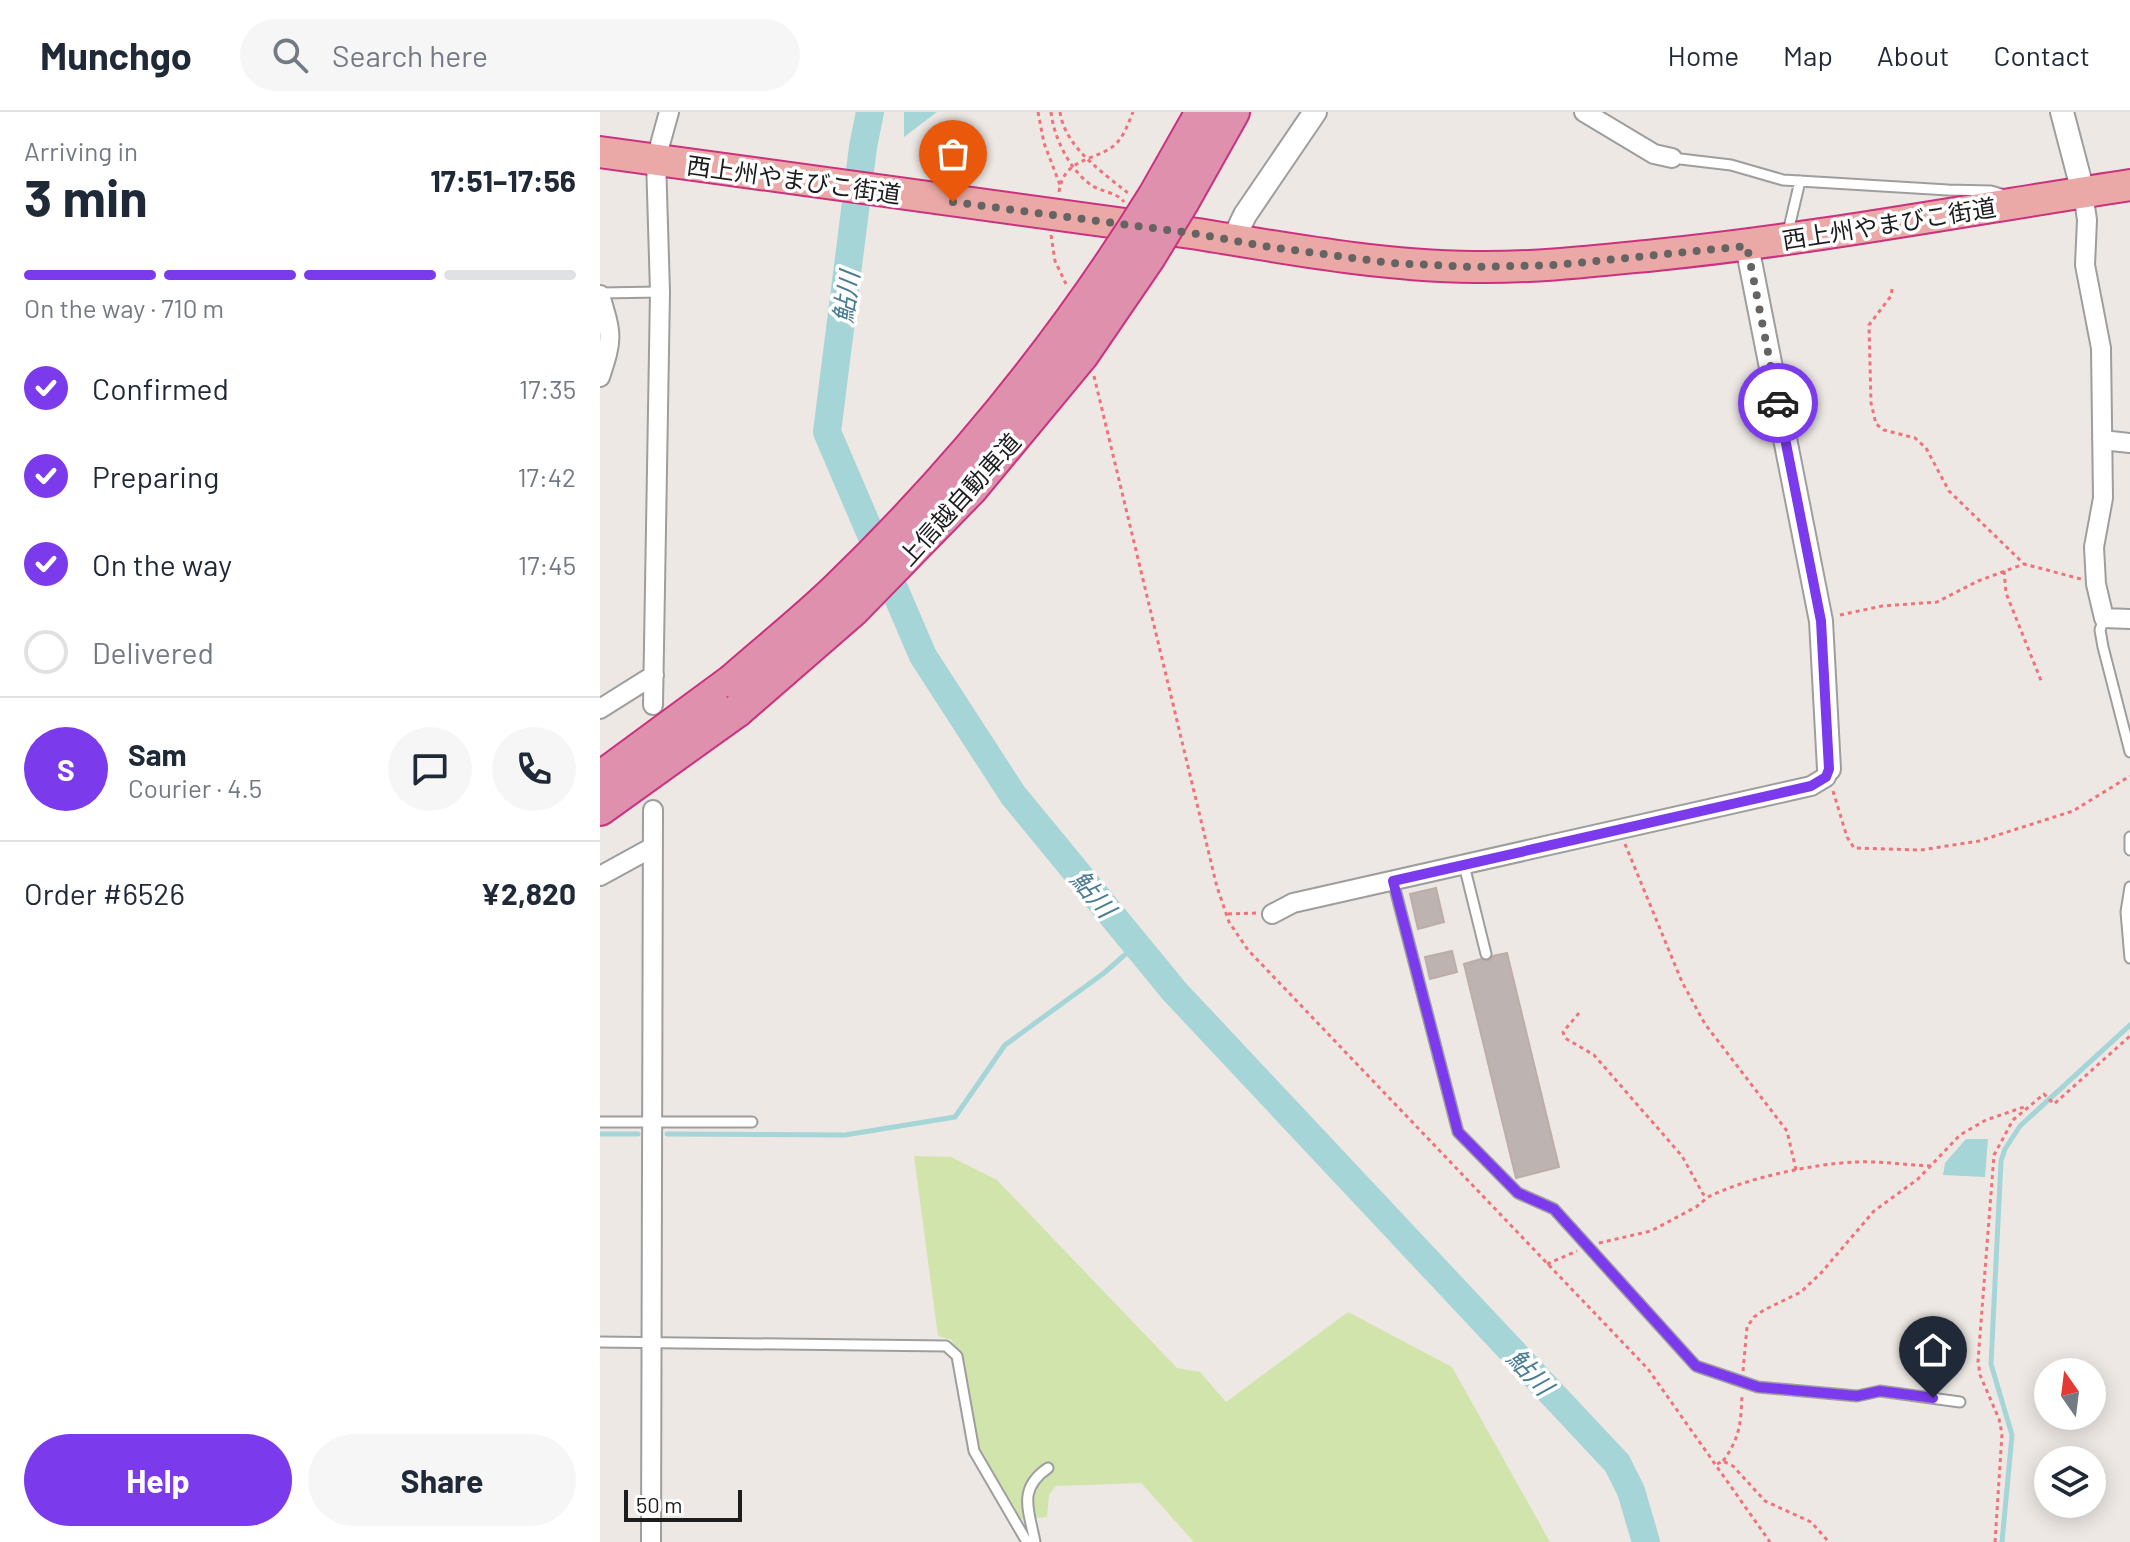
<!DOCTYPE html>
<html lang="en">
<head>
<meta charset="utf-8">
<style>
	body { margin:0; font-family:Barlow,"Noto Sans JP",sans-serif; background:#f6f6f7; color:#1f2937; height:100vh; display:flex; flex-direction:column; font-size:30px; white-space:nowrap }
	* { box-sizing:border-box; margin:0 }
	p { font-size:26px; color:#747a83 }
	.icon { flex:none; width:44px; height:44px; fill:none; stroke:currentColor; stroke-width:2; stroke-linecap:round; stroke-linejoin:round }
	.map { position:relative; flex:1; overflow:hidden }
	.side { display:flex; flex-direction:column; background:#fff; width:600px }
	.side>* { flex:none }
	.needle { width:52px; rotate:346deg }
	.controls { position:absolute; left:1434px; top:1246px; display:grid; gap:16px }
	.controls a { display:grid; place-items:center; width:72px; height:72px; border-radius:50%; background:#fff; box-shadow:0 4px 20px #0003; font-size:40px }
	.scale { position:absolute; left:24px; bottom:20px; width:118px; box-sizing:border-box; padding-left:8px; border:4px solid #1d1d1d; border-top:0; font-size:22px; line-height:28px; white-space:nowrap; color:#1d1d1d; -webkit-text-stroke:6px #fff; paint-order:stroke }
	.pin { position:absolute; display:grid; place-items:center; width:68px; height:68px; color:#fff; margin:-82px -34px; border-radius:50% 50% 50% 0; rotate:-45deg; box-shadow:0 0 8px #0007 }
	.pin .icon { rotate:45deg }
	.courier { position:absolute; display:grid; place-items:center; width:80px; height:80px; margin:-40px; border:6px solid #7c3aed; border-radius:50%; background:#fff; color:#222; box-shadow:0 2px 10px #0007 }
	.headline em { font-style:normal; font-weight:700 }
	.headline div { display:flex; flex-direction:column-reverse }
	.headline { display:flex; align-items:center; justify-content:space-between; height:136px; padding:0 24px }
	h1 { font-size:52px; font-weight:700; line-height:60px }
	.bar { display:grid; grid-template-columns:repeat(4,1fr); gap:12px 8px; align-content:center; height:96px; padding:0 24px }
	.bar i { height:10px; border-radius:6px; background:#e0e1e3 }
	.bar .on { background:#7c3aed }
	.bar p { grid-column:span 4 }
	.line { display:flex; align-items:center; gap:20px; padding:0 24px; border-top:2px solid #e0e1e3 }
	.line div { flex:1 }
	.round { display:grid; place-items:center; flex:none; width:84px; height:84px; border-radius:42px; background:#f6f6f7 }
	ol { padding:0 24px; list-style:none }
	li { display:flex; align-items:center; gap:24px; height:88px }
	li p { margin-inline-start:auto }
	li .icon { padding:8px; border-radius:50%; background:#7c3aed; color:#fff; stroke-width:4 }
	li:last-child { color:#747a83 }
	li i { width:44px; height:44px; border:4px solid #e0e1e3; border-radius:50% }
	.button { display:flex; gap:16px; margin-top:auto; padding:16px 24px }
	.button a { flex:1; height:92px; border-radius:48px; background:#7c3aed; color:#fff; font-size:32px; font-weight:700; line-height:92px; text-align:center }
	.button a+a { background:#f6f6f7; color:#1f2937 }
	header { display:flex; align-items:center; gap:48px; box-sizing:border-box; height:112px; padding:0 40px; background:#fff; border-bottom:2px solid #e0e1e3 }
	header strong { font-size:38px }
	nav { display:flex; gap:44px; margin-inline-start:auto; font-size:28px }
	.search { width:560px; height:72px; background:#f6f6f7; display:flex; align-items:center; gap:20px; box-sizing:border-box; padding:0 28px; border-radius:44px; color:#747a83; font-size:30px }
	main { display:flex; flex:1; min-height:0 }
	.map>svg:first-child { display:block }
</style>
</head>
<body>
<header>
<strong>Munchgo</strong>
<div class="search"><svg class="icon" aria-label="search" viewBox="0 0 24 24"><circle cx="10" cy="10" r="6"/><path d="M15 15l6 6"/></svg>Search here</div>
<nav><a>Home</a><a>Map</a><a>About</a><a>Contact</a></nav>
</header>
<main>
<section class="side">
<div class="headline"><div><h1>3 min</h1><p>Arriving in</p></div><em>17:51–17:56</em></div>
<div class="bar"><i class="on"></i><i class="on"></i><i class="on"></i><i></i><p>On the way · 710 m</p></div>
<ol>
<li><svg class="icon" aria-label="check" viewBox="0 0 24 24"><path d="M5 12l5 5 9-10"/></svg>Confirmed<p>17:35</p></li>
<li><svg class="icon" aria-label="check" viewBox="0 0 24 24"><path d="M5 12l5 5 9-10"/></svg>Preparing<p>17:42</p></li>
<li><svg class="icon" aria-label="check" viewBox="0 0 24 24"><path d="M5 12l5 5 9-10"/></svg>On the way<p>17:45</p></li>
<li><i></i>Delivered</li>
</ol>
<div class="line" style="height:144px"><b class="round" style="background:#7c3aed;color:#fff">S</b><div><b>Sam</b><p>Courier · 4.5</p></div><a class="round"><svg class="icon" aria-label="chat" viewBox="0 0 24 24"><path d="M4 5h16v11H9l-5 4z"/></svg></a><a class="round"><svg class="icon" aria-label="phone" viewBox="0 0 24 24"><path d="M5 4h4l2 5-3 2q2 4 5 5l2-3 5 2v4C11 20 4 13 5 4z"/></svg></a></div>
<div class="line" style="height:104px"><div>Order #6526</div><b>¥2,820</b></div>
<div class="button"><a>Help</a><a>Share</a></div>
</section>
<div class="map">
<svg width="1530" height="1430" viewBox="0 0 1530 1430">
	<rect width="100%" height="100%" fill="#ede8e3"/>
	<path fill="#d1e4ac" d="M314,1044L351,1045L397,1068L577,1256L600,1260L626,1290L748,1200L852,1255L950,1430H594L541,1371L456,1374L449,1383L447,1405L419,1407L380,1338L352,1228L338,1224Z"/>
	<path fill="#a6d5d8" d="M304,0H337L304,25Z
		M1366,1027H1388L1385,1065L1343,1063L1345,1051Z"/>
	<g fill="none" stroke-linecap="round" stroke-linejoin="round">
		<path stroke="#a6d5d8" stroke-width="5" d="M0,1022H38
			M67,1022L245,1023L355,1005L405,933L504,861L536,833
			M1402,1430L1412,1323L1391,1252L1401,1049L1405,1037L1420,1014L1530,913"/>
		<path stroke="#a6d5d8" stroke-width="28" d="M270,0L263,35L227,320L323,544L413,683L575,880L1017,1351L1031,1379L1046,1430"/>
	</g>
	<path fill="#bdb3b0" stroke="#bdada7" stroke-width="2" d="M836,776L844,810L818,817L810,782Z
		M852,839L857,860L830,867L825,845Z
		M907,841L959,1055L916,1066L864,852L881,847L889,849L893,844Z"/>
	<g fill="none" stroke-linecap="round" stroke-linejoin="round">
		<defs>
			<path id="service" d="M1072,46L1131,53L1183,68L1348,78L1391,79L1405,83
				M1188,120L1200,69
				M0,181L60,180
				M1504,506L1500,518L1503,535L1530,640
				M1530,725V738
				M864,753L886,842
				M793,769L858,1020L918,1081L954,1097L1096,1254L1158,1275L1257,1284L1280,1279L1360,1290
				M1530,775L1526,800L1530,846
				M0,1010H152
				M0,1230L346,1234L357,1244L374,1339L427,1430
				M435,1430C429,1398 417,1377 448,1356"/>
			<path id="minor" d="M984,0L1054,42L1072,46
				M1483,80L1487,108L1485,153L1501,236L1503,386L1494,435L1496,472L1504,506L1530,507
				M0,183C12,223 13,226 0,265
				M1502,328L1530,331
				M53,593L60,180L56,47L69,0
				M0,597L54,563
				M0,764L53,735
				M672,802L693,791L1211,674L1226,665L1229,657
				M51,1430L53,698"/>
			<path id="tertiary" d="M1462,0L1483,80
				M633,128L645,103L715,0
				M1147,134L1221,509L1229,657"/>
			<path id="trunk" d="M0,40L598,122C690,137 781,154 874,155C935,156 995,149 1056,143C1215,127 1372,97 1530,73"/>
			<path id="motorway" d="M555,83L602,0
				M583,89L633,0
				M0,666L132,569
				M0,697L138,598"/>
		</defs>
		<use href="#service" stroke="#9e9e9e" stroke-width="13"/>
		<use href="#minor" stroke="#9e9e9e" stroke-width="22"/>
		<use href="#tertiary" stroke="#9e9e9e" stroke-width="26"/>
		<use href="#trunk" stroke="#ca317f" stroke-width="34"/>
		<use href="#motorway" stroke="#ca317f" stroke-width="36"/>
		<path stroke="#ee737b" stroke-width="3" stroke-dasharray="4 4" stroke-linecap="butt" d="M438,0L444,31L460,73
			M451,0C454,26 469,57 491,73C501,80 517,80 524,90
			M460,0C465,35 502,60 528,81
			M459,80C463,49 489,49 509,37C523,29 527,14 533,0
			M451,123L455,149L466,172
			M1292,177L1291,184L1269,213L1271,291L1276,312L1284,318L1315,326L1326,336L1349,379L1424,452
			M494,264L617,775L629,810L648,838L1048,1257L1170,1430
			M1404,459L1406,481L1442,571
			M1240,503L1282,494L1337,490L1378,469L1424,452L1481,467
			M1233,679L1247,725L1254,736L1321,738L1379,729L1473,699L1530,664
			M1025,732L1082,870L1105,912L1187,1019L1196,1058
			M628,802L656,801
			M979,901L963,920L965,926L994,943L1082,1044L1103,1082L1108,1085C1146,1066 1213,1052 1255,1050C1280,1049 1306,1053 1331,1054
			M999,1131L1051,1119L1096,1095L1108,1085
			M947,1152L977,1139
			M1143,1259L1147,1215L1154,1205L1164,1198L1201,1180L1221,1161L1274,1099L1318,1067L1360,1023L1386,1008L1424,995
			M1123,1349C1140,1326 1141,1311 1142,1282
			M1117,1352L1123,1349L1133,1354L1165,1389L1211,1410L1229,1430
			M1395,1430L1402,1322L1399,1307L1380,1263L1378,1249L1394,1043L1413,1008L1444,982L1454,992L1530,924"/>
		<use href="#service" stroke="#fff" stroke-width="9"/>
		<use href="#minor" stroke="#fff" stroke-width="18"/>
		<use href="#tertiary" stroke="#fff" stroke-width="22"/>
		<use href="#trunk" stroke="#eaa9a6" stroke-width="30"/>
		<use href="#motorway" stroke="#df90ac" stroke-width="32"/>
		<defs>
			<path id="motorway-bridge" d="M132,569C167,538 204,509 238,476C360,358 466,227 555,83
				M138,598L252,499L371,377L482,243L549,145L583,89"/>
		</defs>
		<use href="#motorway-bridge" stroke="#ca317f" stroke-width="36" stroke-linecap="butt"/>
		<use href="#motorway-bridge" stroke="#df90ac" stroke-width="32"/>
	</g>
	<g fill="none" stroke-linecap="round" stroke-linejoin="round">
		<path stroke="#666462" stroke-width="8" stroke-dasharray="0 14.4" d="M353,90L598,122L663,134L790,151L874,155L956,153L1147,134L1178,291"/>
		<path stroke="#7c3aed" stroke-width="10" d="M1178,291L1221,509L1229,657L1226,665L1211,674L793,769L858,1020L918,1081L954,1097L1096,1254L1158,1275L1257,1284L1280,1279L1333,1286"/>
	</g>
	<g text-anchor="middle" dominant-baseline="central" stroke-width="7" stroke-linejoin="round" paint-order="stroke">
		<g font-size="24" fill="#1d1d1d" stroke="#fff">
			<text transform="translate(194 67) rotate(8)">西上州やまびこ街道</text>
			<text transform="translate(1289 111) rotate(-9)">西上州やまびこ街道</text>
			<text transform="translate(359 387) rotate(-48)">上信越自動車道</text>
		</g>
		<g font-size="26" font-style="italic" fill="#4b7d95" stroke="#fff">
			<text transform="translate(245 185) rotate(-82)">鮎川</text>
			<text transform="translate(494 781) rotate(50)">鮎川</text>
			<text transform="translate(931 1259) rotate(47)">鮎川</text>
		</g>
	</g>
</svg>
<div class="controls">
<a><svg class="needle" viewBox="-14 -14 28 28"><path d="M0-13l5 13h-10z" fill="#e53935"/><path d="M0 13l5-13h-10z" fill="#747a83"/></svg></a>
<a><svg class="icon" aria-label="layers" viewBox="0 0 24 24"><path d="M12 4l9 5-9 5-9-5zM3 14l9 5 9-5"/></svg></a>
</div>
<div class="scale">50 m</div>
<div class="pin" style="left:353px;top:90px;background:#ea580c"><svg class="icon" aria-label="bag" viewBox="0 0 24 24"><path d="M5 8h14l-1 12H6zM9 8a3 3 0 0 1 6 0"/></svg></div>
<div class="pin" style="left:1333px;top:1286px;background:#1f2937"><svg class="icon" aria-label="home" viewBox="0 0 24 24"><path d="M3 11l9-7 9 7M6 9v11h12V9"/></svg></div>
<div class="courier" style="left:1178px;top:291px"><svg class="icon" aria-label="car" viewBox="0 0 24 24"><path d="M5 17H2v-5l4-1 3-4h7l3 4 3 1v5h-3M9 17h6M6 11h13"/><circle cx="7" cy="17" r="2"/><circle cx="17" cy="17" r="2"/></svg></div>
</div>
</main>
</body>
</html>
